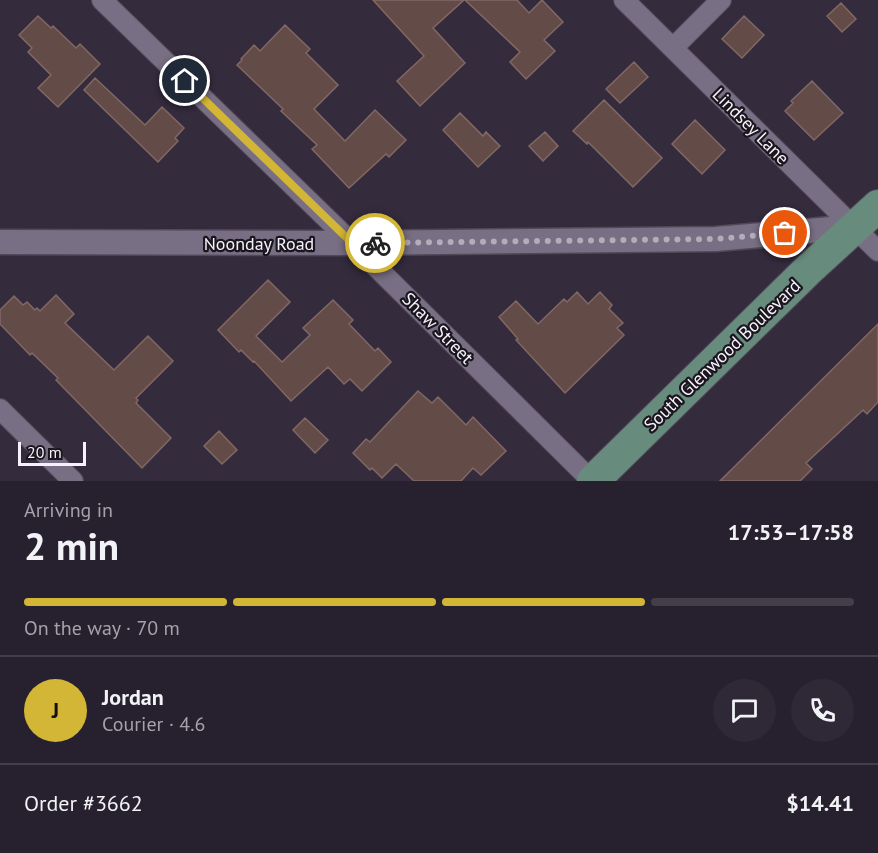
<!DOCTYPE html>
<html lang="en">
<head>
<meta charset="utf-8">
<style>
	body { margin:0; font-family:"PT Sans",sans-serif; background:#2f2836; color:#f1f3f6; height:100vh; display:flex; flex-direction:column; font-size:22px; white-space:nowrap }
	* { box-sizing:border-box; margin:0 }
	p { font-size:20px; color:#a4a3aa }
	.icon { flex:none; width:33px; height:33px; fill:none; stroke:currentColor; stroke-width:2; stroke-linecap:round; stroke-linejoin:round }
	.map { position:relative; height:481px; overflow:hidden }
	.drawer { display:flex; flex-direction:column; background:#27202e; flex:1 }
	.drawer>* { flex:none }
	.scale { position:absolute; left:18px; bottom:15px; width:68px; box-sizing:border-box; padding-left:6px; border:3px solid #f7f1fd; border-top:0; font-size:16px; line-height:21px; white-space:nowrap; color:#f7f1fd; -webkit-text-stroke:4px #1a161e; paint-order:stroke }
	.pin { position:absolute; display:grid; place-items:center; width:51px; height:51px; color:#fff; margin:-26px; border:3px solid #fff; border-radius:50%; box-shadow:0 2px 6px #0007 }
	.courier { position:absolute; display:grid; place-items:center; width:60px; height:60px; margin:-30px; border:4px solid #d3b635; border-radius:50%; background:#fff; color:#222; box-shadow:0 2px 8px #0007 }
	.headline em { font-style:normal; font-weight:600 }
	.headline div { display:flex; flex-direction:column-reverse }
	.headline { display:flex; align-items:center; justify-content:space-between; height:102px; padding:0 24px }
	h1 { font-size:39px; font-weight:600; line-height:45px }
	.bar { display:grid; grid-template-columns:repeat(4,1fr); gap:9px 6px; align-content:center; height:72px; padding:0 24px }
	.bar i { height:8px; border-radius:4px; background:#433e4a }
	.bar .on { background:#d3b635 }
	.bar p { grid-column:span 4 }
	.line { display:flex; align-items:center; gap:15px; padding:0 24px; border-top:2px solid #433e4a }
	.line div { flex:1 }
	.round { display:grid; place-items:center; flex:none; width:63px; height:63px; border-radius:32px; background:#2f2836 }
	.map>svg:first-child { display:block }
</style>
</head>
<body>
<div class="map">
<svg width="878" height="481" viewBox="0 0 878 481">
	<rect width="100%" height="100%" fill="#342b3d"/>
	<path fill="#634b48" stroke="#826865" stroke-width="1.5" d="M373,0H464L433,28L465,63L420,106L397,81L424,56Z
		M465,0H517L529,13L542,0L563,22L544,40L555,51L526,79L510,62L520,52Z
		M841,3L856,19L842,32L827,16Z
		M38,16L51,28L53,26L76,48L80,44L100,64L58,107L38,88L51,75L28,52L32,48L19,35Z
		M744,16L764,35L742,58L722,39Z
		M285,25L310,49L306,53L338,85L314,109L345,141L375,110L406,140L389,157L386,154L349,188L312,149L317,145L281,111L283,109L237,65L242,60L241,59L254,45L260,51Z
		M634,62L648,77L620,103L606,89Z
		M95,78L145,125L162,107L184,128L175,138L178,141L158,162L84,90Z
		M812,81L843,113L814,140L785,111L793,103L791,101Z
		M604,100L662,158L633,187L588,142L587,144L573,131Z
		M460,113L483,136L486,132L500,146L478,167L443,130Z
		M695,120L725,150L702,174L672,144Z
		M545,132L558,146L543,161L529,146Z
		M268,280L290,302L256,336L282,362L310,335L303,328L333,300L353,320L349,324L375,351L378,348L391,362L362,391L350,379L344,384L328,367L291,401L254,361L253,362L241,350L239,352L218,330Z
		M577,292L588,304L600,292L612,305L609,309L623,323L617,328L624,335L565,393L516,340L518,339L499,317L516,301L538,324L564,299L567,302Z
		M56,295L74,314L65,323L114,370L148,336L173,361L136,398L138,400L136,403L171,438L142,468L56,380L58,378L32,353L30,355L0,324V310L14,296L23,305L27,302L35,310L37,308L40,311Z
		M878,324V402L867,414L863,410L861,412L806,463L812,469L800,481H720Z
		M418,391L432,403L438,397L466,425L473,417L506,451L481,475L473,468L461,481H414L396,464L382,478L372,468L370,470L353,453L366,439L370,442Z
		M305,418L328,440L315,453L293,430Z
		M219,431L237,450L222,464L204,446Z"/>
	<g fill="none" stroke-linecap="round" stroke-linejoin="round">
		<defs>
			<path id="minor" d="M102,0L352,243L592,481
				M624,0L878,251
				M673,48L721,0
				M0,409L73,481"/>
			<path id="tertiary" d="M0,242L352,243L716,239L854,227"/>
			<path id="primary" d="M593,481L807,271L878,206"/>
		</defs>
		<use href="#minor" stroke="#514858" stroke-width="22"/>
		<use href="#tertiary" stroke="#514858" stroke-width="27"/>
		<use href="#primary" stroke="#514858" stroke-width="34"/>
		<use href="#minor" stroke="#796f84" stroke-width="20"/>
		<use href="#tertiary" stroke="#796f84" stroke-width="24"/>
		<use href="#primary" stroke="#678b7c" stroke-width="32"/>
	</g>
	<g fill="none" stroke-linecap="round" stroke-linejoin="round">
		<path stroke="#b3acba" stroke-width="6" stroke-dasharray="0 10.8" d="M375,243L716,239L785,233"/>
		<path stroke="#d3b635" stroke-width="8" d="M185,81L352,243H375"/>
	</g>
	<g text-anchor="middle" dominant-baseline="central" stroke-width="4.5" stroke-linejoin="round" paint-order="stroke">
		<g font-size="18" fill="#f7f1fd" stroke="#1a161e">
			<text transform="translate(751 126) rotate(45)">Lindsey Lane</text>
			<text x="259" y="243">Noonday Road</text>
			<text transform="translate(438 328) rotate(45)">Shaw Street</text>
			<text transform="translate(722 355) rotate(-44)">South Glenwood Boulevard</text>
		</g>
	</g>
</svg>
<div class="scale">20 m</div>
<div class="pin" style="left:785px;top:233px;background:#ea580c"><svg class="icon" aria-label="bag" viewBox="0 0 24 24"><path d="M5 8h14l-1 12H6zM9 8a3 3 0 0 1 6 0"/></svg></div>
<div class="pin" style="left:185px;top:81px;background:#1f2937"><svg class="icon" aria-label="home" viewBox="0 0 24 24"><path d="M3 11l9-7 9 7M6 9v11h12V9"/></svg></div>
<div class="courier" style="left:375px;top:243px"><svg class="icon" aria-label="bike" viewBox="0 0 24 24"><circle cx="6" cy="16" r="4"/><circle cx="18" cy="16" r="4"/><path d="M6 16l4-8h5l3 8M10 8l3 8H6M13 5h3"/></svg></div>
</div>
<section class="drawer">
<div class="headline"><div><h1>2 min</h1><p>Arriving in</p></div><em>17:53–17:58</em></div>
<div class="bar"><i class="on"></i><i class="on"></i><i class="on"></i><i></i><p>On the way · 70 m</p></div>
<div class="line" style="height:108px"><b class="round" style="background:#d3b635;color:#111">J</b><div><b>Jordan</b><p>Courier · 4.6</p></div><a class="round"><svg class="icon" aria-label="chat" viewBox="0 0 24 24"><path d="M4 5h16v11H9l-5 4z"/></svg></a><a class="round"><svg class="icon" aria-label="phone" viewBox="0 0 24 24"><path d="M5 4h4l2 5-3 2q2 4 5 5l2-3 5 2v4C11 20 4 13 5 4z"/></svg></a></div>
<div class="line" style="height:78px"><div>Order #3662</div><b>$14.41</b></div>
</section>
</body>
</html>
